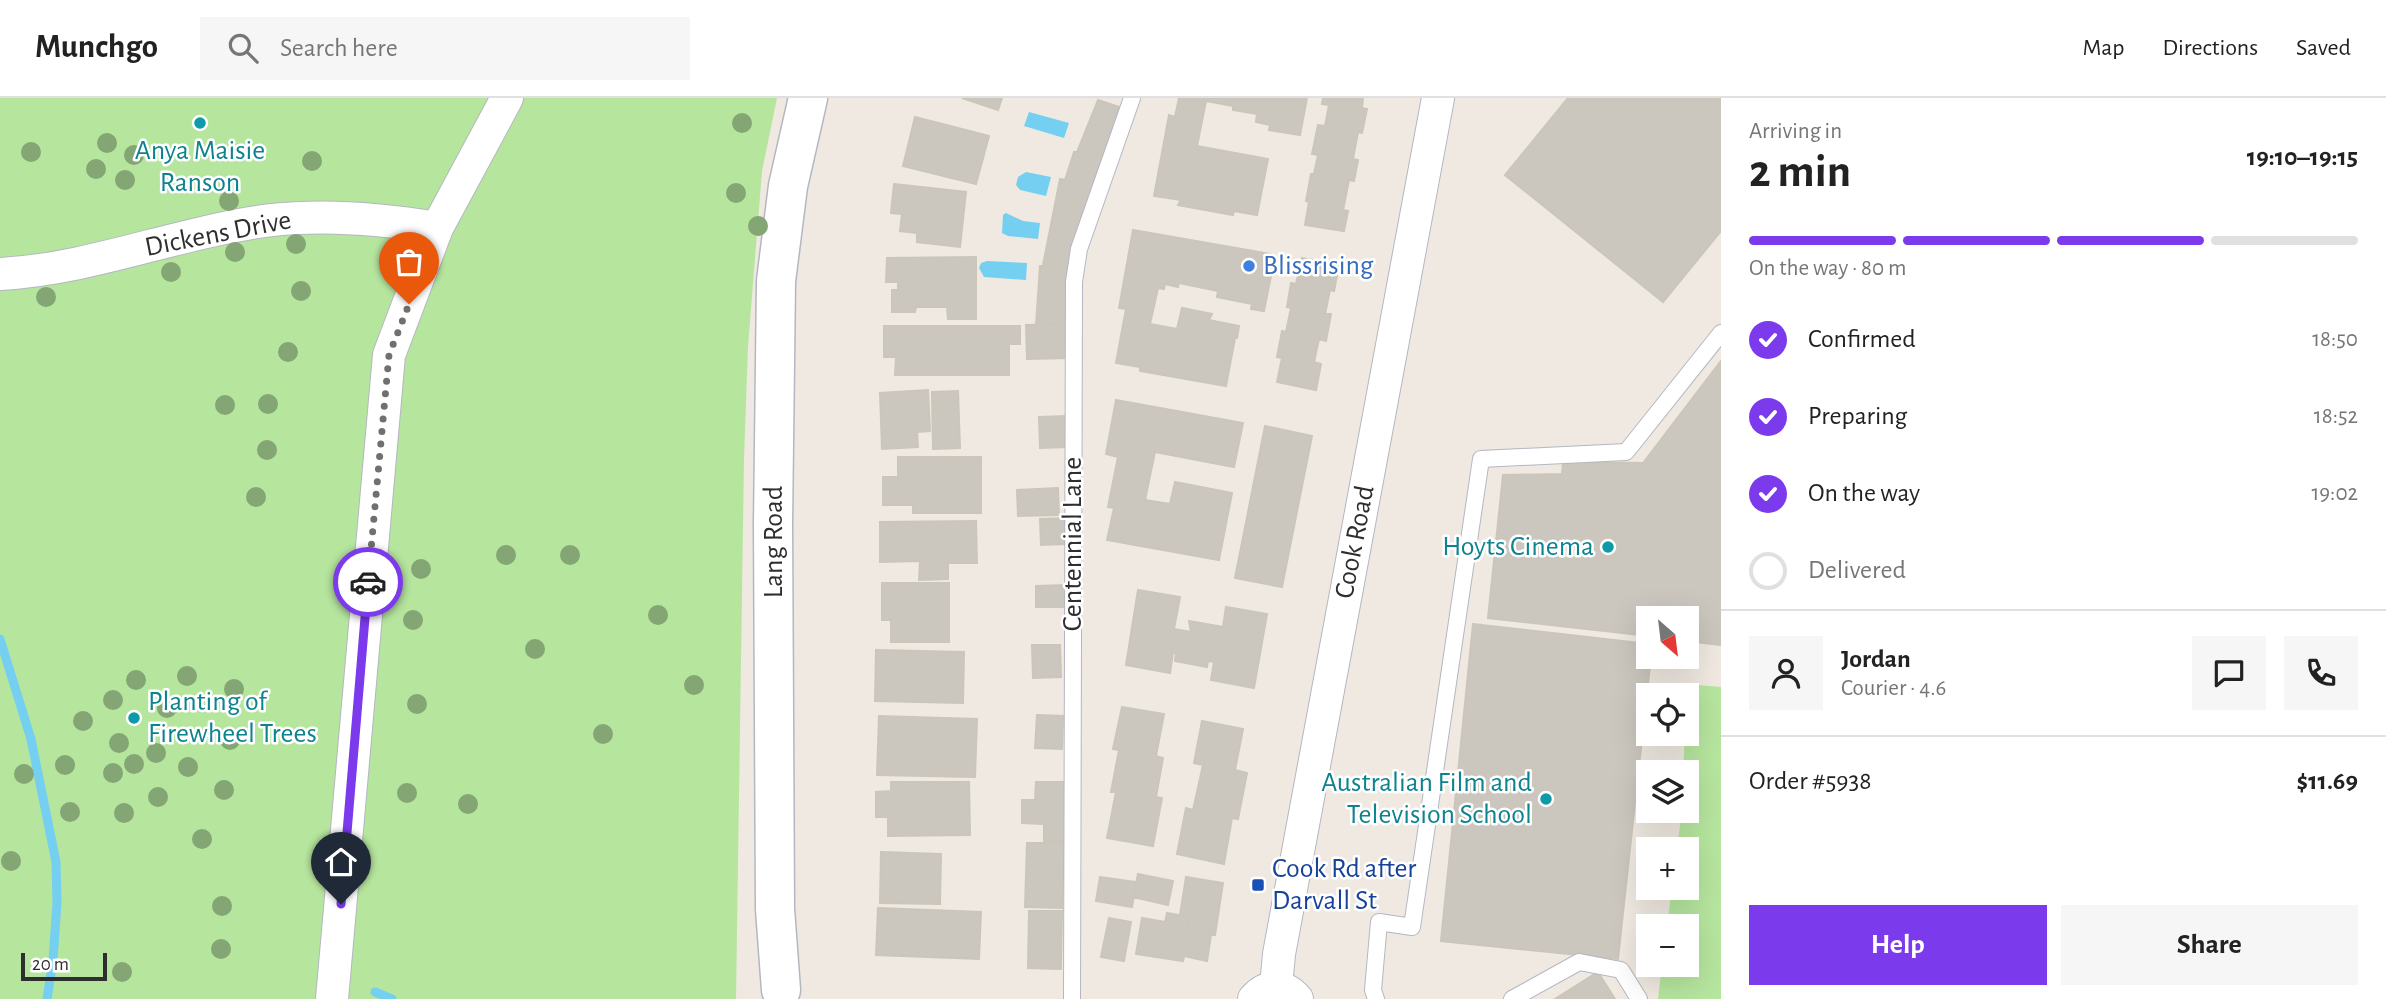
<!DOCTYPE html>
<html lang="en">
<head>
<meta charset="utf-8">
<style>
	body { margin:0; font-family:"Alegreya Sans",sans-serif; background:#f6f6f6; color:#222; height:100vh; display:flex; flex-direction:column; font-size:26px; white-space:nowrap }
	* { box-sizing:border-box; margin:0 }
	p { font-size:23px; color:#767676 }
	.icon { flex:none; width:38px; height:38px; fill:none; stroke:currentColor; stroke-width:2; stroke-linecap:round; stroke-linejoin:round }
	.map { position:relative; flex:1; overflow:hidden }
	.drawer { display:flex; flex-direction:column; background:#fff; width:665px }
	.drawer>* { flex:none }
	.needle { width:46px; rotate:152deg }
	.tools { position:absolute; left:1636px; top:508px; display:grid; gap:14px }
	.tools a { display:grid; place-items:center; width:63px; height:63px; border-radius:0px; background:#fff; box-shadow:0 7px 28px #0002; font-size:35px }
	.scale { position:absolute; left:21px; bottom:18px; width:86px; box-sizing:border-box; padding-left:7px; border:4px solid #2e2e2e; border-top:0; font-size:19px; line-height:24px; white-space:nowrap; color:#2e2e2e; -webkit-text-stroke:5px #fff; paint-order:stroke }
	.pin { position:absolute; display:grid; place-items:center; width:60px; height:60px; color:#fff; margin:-72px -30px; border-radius:50% 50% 50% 0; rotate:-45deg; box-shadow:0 0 7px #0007 }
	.pin .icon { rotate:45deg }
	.courier { position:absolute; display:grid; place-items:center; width:70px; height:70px; margin:-35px; border:5px solid #7c3aed; border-radius:50%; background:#fff; color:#222; box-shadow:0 2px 9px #0007 }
	.summary em { font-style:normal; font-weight:700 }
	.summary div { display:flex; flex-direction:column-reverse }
	.summary { display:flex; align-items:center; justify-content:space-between; height:119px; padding:0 28px }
	h1 { font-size:46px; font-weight:700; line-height:52px }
	.bar { display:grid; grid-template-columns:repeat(4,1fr); gap:10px 7px; align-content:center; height:84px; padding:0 28px }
	.bar i { height:9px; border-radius:5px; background:#e0e0e0 }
	.bar .selected { background:#7c3aed }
	.bar p { grid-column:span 4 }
	.line { display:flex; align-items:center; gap:18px; padding:0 28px; border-top:2px solid #e0e0e0 }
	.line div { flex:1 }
	.round { display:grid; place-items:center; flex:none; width:74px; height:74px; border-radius:0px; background:#f6f6f6 }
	ol { padding:0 28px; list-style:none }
	li { display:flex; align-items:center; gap:21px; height:77px }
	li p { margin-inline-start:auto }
	li .icon { padding:7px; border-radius:50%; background:#7c3aed; color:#fff; stroke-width:4 }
	li:last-child { color:#767676 }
	li i { width:38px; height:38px; border:4px solid #e0e0e0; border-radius:50% }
	.button { display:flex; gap:14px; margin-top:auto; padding:14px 28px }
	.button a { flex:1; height:80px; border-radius:0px; background:#7c3aed; color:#fff; font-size:28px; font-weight:700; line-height:80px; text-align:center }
	.button a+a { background:#f6f6f6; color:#222 }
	header { display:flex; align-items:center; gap:42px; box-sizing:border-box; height:98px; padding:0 35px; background:#fff; border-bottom:2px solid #e0e0e0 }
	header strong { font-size:33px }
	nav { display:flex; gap:38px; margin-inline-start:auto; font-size:24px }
	.search { width:490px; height:63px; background:#f6f6f6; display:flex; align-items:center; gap:18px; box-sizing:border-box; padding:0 24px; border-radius:0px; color:#767676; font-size:26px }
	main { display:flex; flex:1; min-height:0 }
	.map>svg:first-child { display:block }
</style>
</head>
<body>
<header>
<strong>Munchgo</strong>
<div class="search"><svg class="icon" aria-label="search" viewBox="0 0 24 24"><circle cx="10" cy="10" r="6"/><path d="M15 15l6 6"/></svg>Search here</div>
<nav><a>Map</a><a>Directions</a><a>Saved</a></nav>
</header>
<main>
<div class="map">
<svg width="1721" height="901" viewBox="0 0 1721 901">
	<rect width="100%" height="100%" fill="#efe9e1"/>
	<path fill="#b6e59e" d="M0,0H777L762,73L748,248L744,360L736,901H0Z
		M1687,586L1721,589V901H1658L1662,866H1687V828H1667L1672,789H1687V751H1677L1682,712H1687V674H1683L1685,635H1687Z"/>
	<path fill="#75cff0" d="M1029,14L1069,25L1064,40L1024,28Z
		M1026,74L1051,79L1046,98L1020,92L1016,87L1018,79Z
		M1006,115L1023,123L1040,125L1038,141L1008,138L1002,135L1003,117Z
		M987,163L1027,165L1026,182L984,179L979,170L981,165Z"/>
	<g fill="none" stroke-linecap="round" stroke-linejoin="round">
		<path stroke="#75cff0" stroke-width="9" d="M0,541L31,641L56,764L57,805L53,862L47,901
			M375,894L392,901"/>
	</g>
	<path fill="#cbc7bf" stroke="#cbc5ba" stroke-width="2" d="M962,0H1002L998,12Z
		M1179,0H1307L1300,37L1269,32L1270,27L1256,24L1257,16L1233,12V8L1206,3L1197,48L1268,61L1257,117L1234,113L1233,117L1178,107L1181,102L1154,98L1169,17L1175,19Z
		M1323,0H1363L1362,10L1367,11L1362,35L1358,34L1353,61L1358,62L1354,83L1349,82L1343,112L1348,113L1344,133L1305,127L1309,104L1306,103L1311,76H1314L1318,57L1312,56L1318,27L1325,28L1329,7L1322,6Z
		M1568,0H1721V133L1663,204L1505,77Z
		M1098,2L1119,9L1087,115L1082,114L1073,153H1070L1069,169L1043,167L1060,81L1065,82L1074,54H1077Z
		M915,19L989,38L976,86L903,68Z
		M894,86L966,94L960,149L917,144V135L900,133L902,116L891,115Z
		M1133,132L1271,156L1267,177L1271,178L1264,213L1251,211L1252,206L1217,199L1218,193L1179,185L1178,189L1165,186L1164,191L1158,190L1150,226L1177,231L1182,210L1212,216L1209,222L1239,228L1237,240H1235L1226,288L1140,273V269L1116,265L1126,211L1119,210Z
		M976,159V221H948L947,209H916L915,214H892V192H898V184H886L887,160Z
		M1302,160L1339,167L1334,193L1330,192L1325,216H1331L1326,243L1319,241L1314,264L1321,266L1316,292L1277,284L1282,260L1277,259L1282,233L1286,234L1291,210L1287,209L1291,185L1296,186Z
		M1040,168L1068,169L1065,226L1036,227Z
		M1070,226L1071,260L1027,261L1026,227Z
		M884,228H1020V246H1009V277H895L896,259H884Z
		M1721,263V547L1687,543V520H1648V538L1488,520L1503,377L1562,376L1563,364L1643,365Z
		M928,292L930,333L917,334L918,349L882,351L880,295Z
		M958,293L960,350L933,351L932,294Z
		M1116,302L1243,325L1234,369L1155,354L1145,402L1170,406L1175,384L1232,395L1219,462L1107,442L1114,410L1108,409L1118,359L1106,356Z
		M1067,318L1068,349L1040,350L1039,319Z
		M1265,328L1312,338L1282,489L1235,480Z
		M898,359H981V415H913V407H883V379H898Z
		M1058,390L1059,417L1018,418L1017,392Z
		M1066,420L1067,446L1041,447L1040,421Z
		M976,423L977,465H948V481L919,482L920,463L880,464V424Z
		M882,485H949V544H891V522H882Z
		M1066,487V509H1036V488Z
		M1138,492L1180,499L1174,531L1191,534L1189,523L1223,529L1226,509L1267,516L1254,590L1211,582L1214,564L1208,563L1207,569L1175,563L1176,555H1173L1170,575L1126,567Z
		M1473,526L1648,546V558H1651L1618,861L1441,843Z
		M1032,547H1060L1061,579L1033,580Z
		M876,552L964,554L963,605L875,603Z
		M1122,609L1164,616L1156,658L1163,660L1156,699L1162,700L1153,748L1107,740L1116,694H1111L1119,652L1113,651Z
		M1037,617L1063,618L1062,651L1035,650Z
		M879,618L977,621L975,679L877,677Z
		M1202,623L1243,631L1235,672L1247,675L1238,721L1232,720L1224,766L1177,756L1186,710L1193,712L1203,667L1194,665Z
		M891,684H969L970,737L888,738V719H876V694L891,693Z
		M1036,684H1067L1066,743H1044V726L1022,725V702H1035Z
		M1027,745H1064L1062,810L1025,809Z
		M881,754L941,756L940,806L880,805Z
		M1138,776L1173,783L1168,807L1133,799Z
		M1100,779L1136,784L1132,809L1096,803Z
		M1186,779L1223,785L1215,837L1187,833L1190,819L1180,817Z
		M878,810L981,814L979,861L876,857Z
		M1029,813H1062L1061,871L1028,870Z
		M1167,815L1190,819L1187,833L1211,837L1207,863L1184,858L1183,863L1136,856L1142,820L1165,824Z
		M1109,820L1131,824L1124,863L1101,859Z
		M1598,874L1615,901H1555Z"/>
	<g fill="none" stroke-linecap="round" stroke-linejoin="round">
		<defs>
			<path id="service" d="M1072,901L1074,184L1079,151L1132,0
				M1376,901L1373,892L1379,824L1412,829L1481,361L1626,354L1721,235
				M1512,901L1579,864L1621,872L1639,901"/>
			<path id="minor" d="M0,176C93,171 181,133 272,122C327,116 383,121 437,130
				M1276,889L1279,856L1438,0
				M332,901L389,257L437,130L507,0
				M1254,901C1267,886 1284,886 1297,901"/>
			<path id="tertiary" d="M781,892L775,811L773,426L776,183L788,88L808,0"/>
		</defs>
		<use href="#service" stroke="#b4b7c1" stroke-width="18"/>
		<use href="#minor" stroke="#b4b7c1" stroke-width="34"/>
		<use href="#tertiary" stroke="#b4b7c1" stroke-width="41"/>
		<use href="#service" stroke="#fff" stroke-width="16"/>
		<use href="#minor" stroke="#fff" stroke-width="32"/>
		<use href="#tertiary" stroke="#fff" stroke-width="38"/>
	</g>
	<g fill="#84a574">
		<circle cx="742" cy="25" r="10"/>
		<circle cx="107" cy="45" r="10"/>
		<circle cx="31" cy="54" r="10"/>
		<circle cx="134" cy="57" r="10"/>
		<circle cx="312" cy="63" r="10"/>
		<circle cx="96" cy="71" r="10"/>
		<circle cx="125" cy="82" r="10"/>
		<circle cx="736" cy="95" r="10"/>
		<circle cx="229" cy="103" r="10"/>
		<circle cx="758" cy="128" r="10"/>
		<circle cx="296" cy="146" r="10"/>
		<circle cx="235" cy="154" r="10"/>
		<circle cx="171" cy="174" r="10"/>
		<circle cx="301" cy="193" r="10"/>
		<circle cx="46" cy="199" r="10"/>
		<circle cx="288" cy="254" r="10"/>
		<circle cx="268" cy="306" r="10"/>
		<circle cx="225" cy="307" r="10"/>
		<circle cx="267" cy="352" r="10"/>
		<circle cx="256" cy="399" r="10"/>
		<circle cx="506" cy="457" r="10"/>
		<circle cx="570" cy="457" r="10"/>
		<circle cx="421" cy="471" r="10"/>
		<circle cx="658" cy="517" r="10"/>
		<circle cx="413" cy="522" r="10"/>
		<circle cx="535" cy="551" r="10"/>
		<circle cx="187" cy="578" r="10"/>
		<circle cx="136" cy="582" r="10"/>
		<circle cx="694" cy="587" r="10"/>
		<circle cx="234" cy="591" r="10"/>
		<circle cx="113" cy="602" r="10"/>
		<circle cx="417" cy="606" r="10"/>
		<circle cx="167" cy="610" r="10"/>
		<circle cx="83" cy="623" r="10"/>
		<circle cx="603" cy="636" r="10"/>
		<circle cx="230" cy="642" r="10"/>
		<circle cx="119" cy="645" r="10"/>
		<circle cx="156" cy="655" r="10"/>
		<circle cx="134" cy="666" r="10"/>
		<circle cx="65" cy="667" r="10"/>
		<circle cx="188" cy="669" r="10"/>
		<circle cx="113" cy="675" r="10"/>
		<circle cx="24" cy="676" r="10"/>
		<circle cx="224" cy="692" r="10"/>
		<circle cx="407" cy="695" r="10"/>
		<circle cx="158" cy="699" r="10"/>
		<circle cx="468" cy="706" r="10"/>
		<circle cx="70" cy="714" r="10"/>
		<circle cx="124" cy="715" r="10"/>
		<circle cx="202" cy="741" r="10"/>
		<circle cx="11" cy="763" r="10"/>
		<circle cx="222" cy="808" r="10"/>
		<circle cx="221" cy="851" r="10"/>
		<circle cx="122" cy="874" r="10"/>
	</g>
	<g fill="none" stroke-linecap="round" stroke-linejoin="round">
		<path stroke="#726f6d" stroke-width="7" stroke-dasharray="0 12.6" d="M368,484L389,257L409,206"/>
		<path stroke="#7c3aed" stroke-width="9" d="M341,806L368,484"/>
	</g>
	<g fill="#0f9aa8" stroke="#fff" stroke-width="2.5">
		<circle cx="200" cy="25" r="7"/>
		<circle cx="1608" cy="449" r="7"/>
		<circle cx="134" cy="620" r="7"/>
		<circle cx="1546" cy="701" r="7"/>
	</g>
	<circle fill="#3f7fe0" stroke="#fff" stroke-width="2.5" cx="1249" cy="168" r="7"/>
	<rect fill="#1a4fb4" stroke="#fff" stroke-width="2.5" x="1251" y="780" width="14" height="14" rx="3.5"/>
	<g text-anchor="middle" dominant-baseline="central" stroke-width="5" stroke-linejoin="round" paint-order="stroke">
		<g font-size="28" fill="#0d838f" stroke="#fff" text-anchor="end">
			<text x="200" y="53" text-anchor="middle">Anya Maisie<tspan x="200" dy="32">Ranson</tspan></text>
			<text x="1594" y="449">Hoyts Cinema</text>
			<text x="148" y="604" text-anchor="start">Planting of<tspan x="148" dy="32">Firewheel Trees</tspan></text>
			<text x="1532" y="685">Australian Film and<tspan x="1532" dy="32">Television School</tspan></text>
		</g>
		<g font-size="28" fill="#2e2e2e" stroke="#fff">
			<text transform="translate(218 136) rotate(-11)">Dickens Drive</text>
			<text transform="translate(774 444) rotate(-90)">Lang Road</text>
			<text transform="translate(1355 444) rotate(-79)">Cook Road</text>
			<text transform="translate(1073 446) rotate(-90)">Centennial Lane</text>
		</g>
		<g font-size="28" fill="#366cbe" stroke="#fff" text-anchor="start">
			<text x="1263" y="168">Blissrising</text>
		</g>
		<g font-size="28" fill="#164399" stroke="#fff" text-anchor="start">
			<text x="1272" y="771">Cook Rd after<tspan x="1272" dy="32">Darvall St</tspan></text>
		</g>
	</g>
</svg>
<div class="tools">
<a><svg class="needle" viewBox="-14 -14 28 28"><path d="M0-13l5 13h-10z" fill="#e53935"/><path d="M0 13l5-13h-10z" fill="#767676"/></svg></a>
<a><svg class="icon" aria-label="locate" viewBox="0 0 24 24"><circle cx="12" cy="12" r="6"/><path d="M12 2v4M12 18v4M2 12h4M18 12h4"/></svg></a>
<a><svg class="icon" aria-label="layers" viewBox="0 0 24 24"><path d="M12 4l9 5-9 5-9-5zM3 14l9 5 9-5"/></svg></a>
<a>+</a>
<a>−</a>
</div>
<div class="scale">20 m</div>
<div class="pin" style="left:409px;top:206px;background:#ea580c"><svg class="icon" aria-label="bag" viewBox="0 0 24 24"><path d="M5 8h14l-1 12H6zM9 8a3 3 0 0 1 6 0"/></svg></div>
<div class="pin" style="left:341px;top:806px;background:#1f2937"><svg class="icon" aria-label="home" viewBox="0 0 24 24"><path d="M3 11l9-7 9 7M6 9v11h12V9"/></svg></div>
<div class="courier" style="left:368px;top:484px"><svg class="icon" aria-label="car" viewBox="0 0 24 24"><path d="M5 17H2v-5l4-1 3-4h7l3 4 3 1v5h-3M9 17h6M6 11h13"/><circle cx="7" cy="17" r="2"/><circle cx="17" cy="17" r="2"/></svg></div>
</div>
<section class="drawer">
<div class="summary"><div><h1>2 min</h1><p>Arriving in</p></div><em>19:10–19:15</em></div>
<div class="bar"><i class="selected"></i><i class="selected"></i><i class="selected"></i><i></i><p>On the way · 80 m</p></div>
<ol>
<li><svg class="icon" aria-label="check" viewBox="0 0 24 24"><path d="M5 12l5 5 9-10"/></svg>Confirmed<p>18:50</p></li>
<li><svg class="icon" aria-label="check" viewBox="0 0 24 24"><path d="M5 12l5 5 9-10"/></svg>Preparing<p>18:52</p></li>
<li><svg class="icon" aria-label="check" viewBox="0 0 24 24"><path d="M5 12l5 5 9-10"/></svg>On the way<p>19:02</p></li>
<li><i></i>Delivered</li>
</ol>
<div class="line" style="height:126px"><a class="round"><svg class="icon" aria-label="person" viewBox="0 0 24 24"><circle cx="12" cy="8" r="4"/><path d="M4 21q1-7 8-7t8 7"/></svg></a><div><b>Jordan</b><p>Courier · 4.6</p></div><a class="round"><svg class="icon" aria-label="chat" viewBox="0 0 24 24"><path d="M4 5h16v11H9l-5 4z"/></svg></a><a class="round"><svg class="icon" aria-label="phone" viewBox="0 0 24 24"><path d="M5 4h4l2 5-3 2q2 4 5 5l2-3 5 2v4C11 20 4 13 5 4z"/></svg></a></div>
<div class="line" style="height:91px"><div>Order #5938</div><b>$11.69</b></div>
<div class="button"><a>Help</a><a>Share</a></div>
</section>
</main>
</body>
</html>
